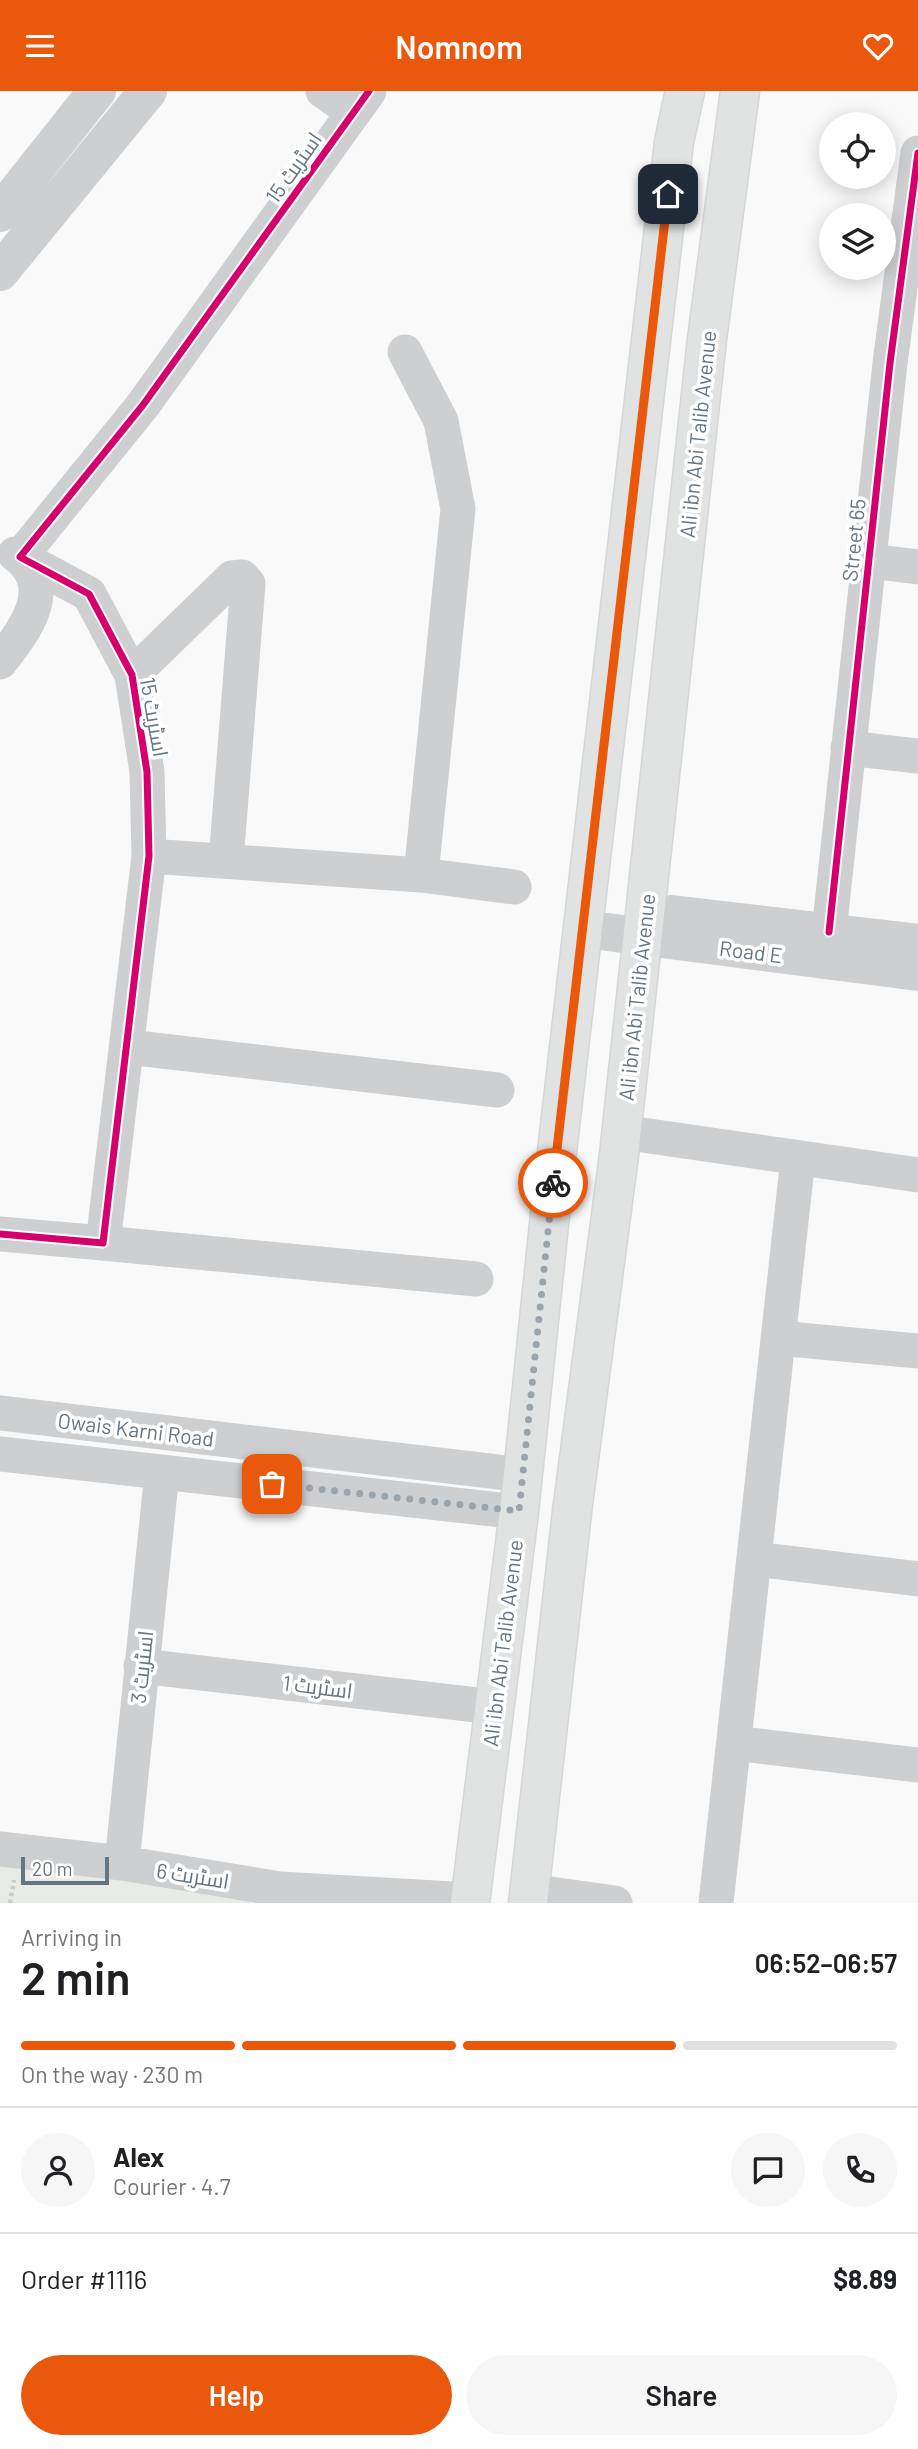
<!DOCTYPE html>
<html lang="en">
<head>
<meta charset="utf-8">
<style>
	body { margin:0; font-family:Barlow,Cairo,sans-serif; background:#f6f6f6; color:#202124; height:100vh; display:flex; flex-direction:column; font-size:26px; white-space:nowrap }
	* { box-sizing:border-box; margin:0 }
	p { font-size:23px; color:#757577 }
	.icon { flex:none; width:38px; height:38px; fill:none; stroke:currentColor; stroke-width:2; stroke-linecap:round; stroke-linejoin:round }
	.map { position:relative; height:1812px; overflow:hidden }
	.drawer { display:flex; flex-direction:column; background:#fff; flex:1 }
	.drawer>* { flex:none }
	.buttons { position:absolute; left:819px; top:21px; display:grid; gap:14px }
	.buttons a { display:grid; place-items:center; width:77px; height:77px; border-radius:50%; background:#fff; box-shadow:0 4px 18px #0003; font-size:35px }
	.scale { position:absolute; left:21px; bottom:18px; width:88px; box-sizing:border-box; padding-left:7px; border:4px solid #657683; border-top:0; font-size:19px; line-height:24px; white-space:nowrap; color:#657683; -webkit-text-stroke:5px #fff; paint-order:stroke }
	.pin { position:absolute; display:grid; place-items:center; width:60px; height:60px; color:#fff; margin:-30px; border-radius:14px; box-shadow:0 4px 10px #0006 }
	.courier { position:absolute; display:grid; place-items:center; width:70px; height:70px; margin:-35px; border:5px solid #ea580c; border-radius:50%; background:#fff; color:#222; box-shadow:0 2px 9px #0007 }
	.headline em { font-style:normal; font-weight:600 }
	.headline div { display:flex; flex-direction:column-reverse }
	.headline { display:flex; align-items:center; justify-content:space-between; height:119px; padding:0 21px }
	h1 { font-size:46px; font-weight:600; line-height:52px }
	.bar { display:grid; grid-template-columns:repeat(4,1fr); gap:10px 7px; align-content:center; height:84px; padding:0 21px }
	.bar i { height:9px; border-radius:5px; background:#e0e0e0 }
	.bar .selected { background:#ea580c }
	.bar p { grid-column:span 4 }
	.line { display:flex; align-items:center; gap:18px; padding:0 21px; border-top:2px solid #e0e0e0 }
	.line div { flex:1 }
	.round { display:grid; place-items:center; flex:none; width:74px; height:74px; border-radius:37px; background:#f6f6f6 }
	.primary-button { display:flex; gap:14px; margin-top:auto; padding:14px 21px }
	.primary-button a { flex:1; height:80px; border-radius:42px; background:#ea580c; color:#fff; font-size:28px; font-weight:600; line-height:80px; text-align:center }
	.primary-button a+a { background:#f6f6f6; color:#202124 }
	header { display:flex; justify-content:space-between; align-items:center; height:91px; padding:0 21px; background:#ea580c; color:#fff; font-size:32px; font-weight:600 }
	.map>svg:first-child { display:block }
</style>
</head>
<body>
<header><svg class="icon" aria-label="menu" viewBox="0 0 24 24"><path d="M4 6h16M4 12h16M4 18h16"/></svg>Nomnom<svg class="icon" aria-label="heart" viewBox="0 0 24 24"><path d="M12 20l-8-8c-3-5 5-10 8-4 3-6 11-1 8 4z"/></svg></header>
<div class="map">
<svg width="918" height="1812" viewBox="0 0 918 1812">
	<rect width="100%" height="100%" fill="#f9f9f9"/>
	<path fill="#e8ebe6" d="M0,1772L252,1808L251,1812H0Z"/>
	<g fill="none" stroke-linecap="round" stroke-linejoin="round">
		<defs>
			<path id="secondary" d="M470,1812L519,1421L553,1095L674,51L685,0
				M528,1812L572,1421L619,1064L707,248L740,0"/>
		</defs>
		<use href="#secondary" stroke="#d5d6d7" stroke-width="41"/>
		<path stroke="#cbcccd" stroke-width="4.5" stroke-dasharray="3.5 3.5" stroke-linecap="butt" d="M10,1812L14,1789"/>
		<path stroke="#cecfd0" stroke-width="35" d="M323,0L353,21
			M405,261L441,330L458,418L421,784
			M869,470L918,476
			M0,571C24,541 59,495 15,463
			M132,584L232,487L242,486L248,493L226,770
			M848,657L918,665
			M149,765L421,784L514,796
			M829,841L890,272L918,62
			M128,956L497,999
			M622,1041L918,1084
			M0,1143L103,1152L149,765L147,681L132,584L89,503L20,466L143,314L369,0
			M103,1152L476,1188
			M778,1247L918,1260
			M0,1322L523,1384
			M0,1363L519,1421
			M754,1468L918,1488
			M141,1575L494,1616
			M734,1652L918,1674
			M0,1758L122,1772L280,1798L470,1809
			M122,1772L162,1381
			M529,1800L615,1812
			M716,1812L798,1067"/>
		<path stroke="#cecfd0" stroke-width="38" d="M0,122L97,0
			M0,181L148,0
			M672,823L918,852
			M584,838L918,881"/>
		<use href="#secondary" stroke="#e1e2e2" stroke-width="38"/>
		<defs>
			<path id="cycleway" d="M829,841L890,272L918,62
				M0,1143L103,1152L149,765L147,681L132,584L89,503L20,466L143,314L369,0"/>
		</defs>
		<use href="#cycleway" stroke="#fff" stroke-width="11"/>
		<use href="#cycleway" stroke="#d6006c" stroke-width="7"/>
	</g>
	<g fill="none" stroke-linecap="round" stroke-linejoin="round">
		<path stroke="#99a4ac" stroke-width="7" stroke-dasharray="0 12.6" d="M272,1393L519,1420L553,1092"/>
		<path stroke="#ea580c" stroke-width="9" d="M553,1092L668,103"/>
	</g>
	<g text-anchor="middle" dominant-baseline="central" stroke-width="7" stroke-linejoin="round" paint-order="stroke">
		<g font-size="21" fill="#657683" stroke="#fff">
			<text transform="translate(293 76) rotate(-55)">اسٹریٹ 15</text>
			<text transform="translate(697 343) rotate(-84)">Ali ibn Abi Talib Avenue</text>
			<text transform="translate(853 449) rotate(-84)">Street 65</text>
			<text transform="translate(155 626) rotate(80)">اسٹریٹ 15</text>
			<text transform="translate(751 860) rotate(7)">Road E</text>
			<text transform="translate(636 906) rotate(-84)">Ali ibn Abi Talib Avenue</text>
			<text transform="translate(136 1338) rotate(7)">Owais Karni Road</text>
			<text transform="translate(502 1552) rotate(-83)">Ali ibn Abi Talib Avenue</text>
			<text transform="translate(141 1576) rotate(-84)">اسٹریٹ 3</text>
			<text transform="translate(318 1595) rotate(7)">اسٹریٹ 1</text>
			<text transform="translate(193 1784) rotate(9)">اسٹریٹ 6</text>
		</g>
	</g>
</svg>
<div class="buttons">
<a><svg class="icon" aria-label="locate" viewBox="0 0 24 24"><circle cx="12" cy="12" r="6"/><path d="M12 2v4M12 18v4M2 12h4M18 12h4"/></svg></a>
<a><svg class="icon" aria-label="layers" viewBox="0 0 24 24"><path d="M12 4l9 5-9 5-9-5zM3 14l9 5 9-5"/></svg></a>
</div>
<div class="scale">20 m</div>
<div class="pin" style="left:272px;top:1393px;background:#ea580c"><svg class="icon" aria-label="bag" viewBox="0 0 24 24"><path d="M5 8h14l-1 12H6zM9 8a3 3 0 0 1 6 0"/></svg></div>
<div class="pin" style="left:668px;top:103px;background:#1f2937"><svg class="icon" aria-label="home" viewBox="0 0 24 24"><path d="M3 11l9-7 9 7M6 9v11h12V9"/></svg></div>
<div class="courier" style="left:553px;top:1092px"><svg class="icon" aria-label="bike" viewBox="0 0 24 24"><circle cx="6" cy="16" r="4"/><circle cx="18" cy="16" r="4"/><path d="M6 16l4-8h5l3 8M10 8l3 8H6M13 5h3"/></svg></div>
</div>
<section class="drawer">
<div class="headline"><div><h1>2 min</h1><p>Arriving in</p></div><em>06:52–06:57</em></div>
<div class="bar"><i class="selected"></i><i class="selected"></i><i class="selected"></i><i></i><p>On the way · 230 m</p></div>
<div class="line" style="height:126px"><a class="round"><svg class="icon" aria-label="person" viewBox="0 0 24 24"><circle cx="12" cy="8" r="4"/><path d="M4 21q1-7 8-7t8 7"/></svg></a><div><b>Alex</b><p>Courier · 4.7</p></div><a class="round"><svg class="icon" aria-label="chat" viewBox="0 0 24 24"><path d="M4 5h16v11H9l-5 4z"/></svg></a><a class="round"><svg class="icon" aria-label="phone" viewBox="0 0 24 24"><path d="M5 4h4l2 5-3 2q2 4 5 5l2-3 5 2v4C11 20 4 13 5 4z"/></svg></a></div>
<div class="line" style="height:91px"><div>Order #1116</div><b>$8.89</b></div>
<div class="primary-button"><a>Help</a><a>Share</a></div>
</section>
</body>
</html>
